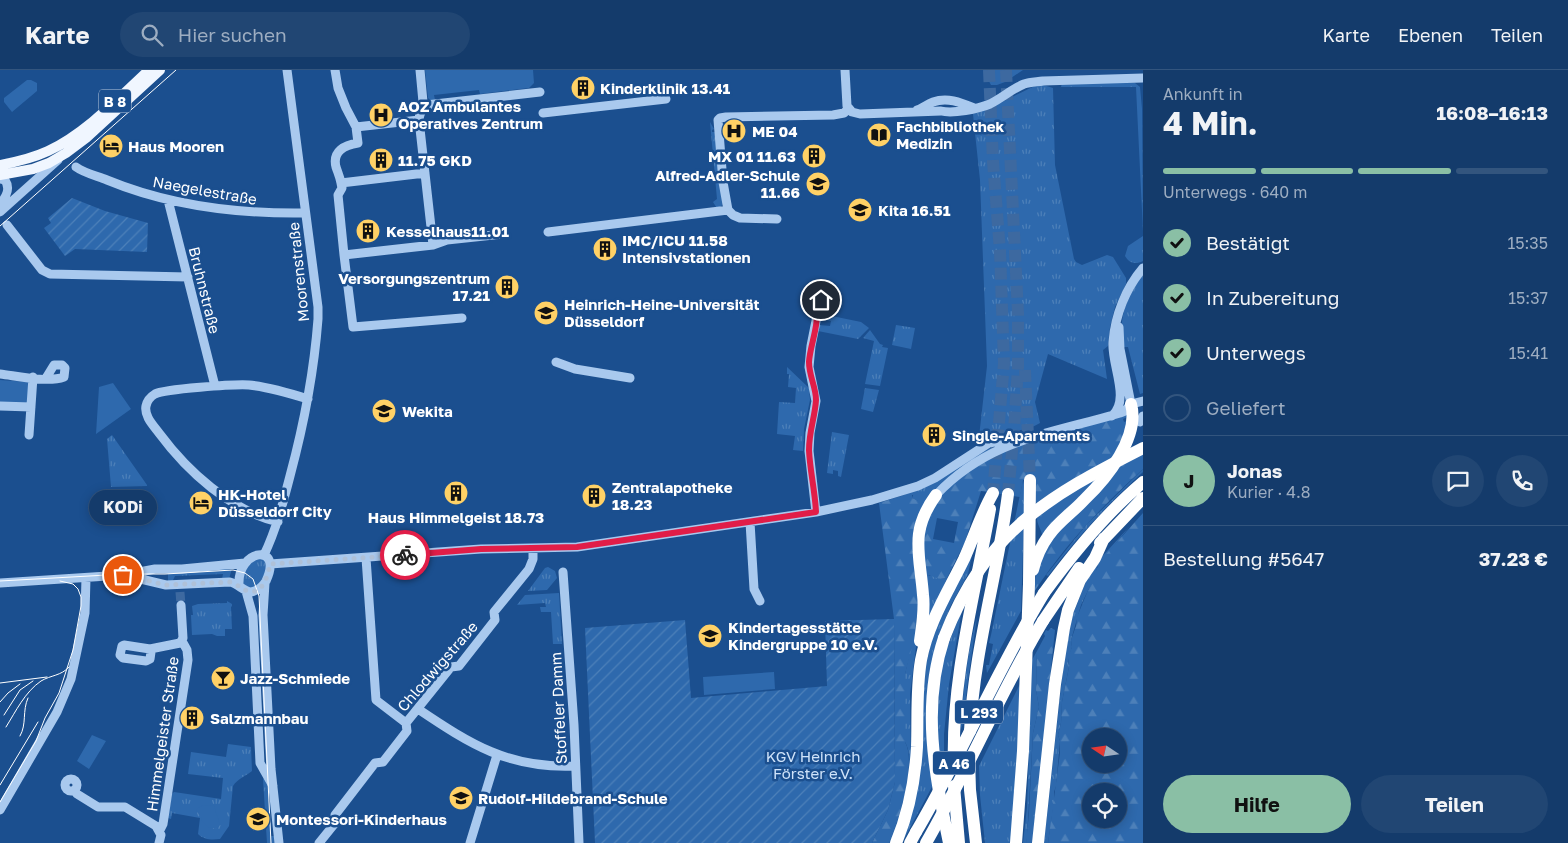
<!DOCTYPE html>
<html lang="de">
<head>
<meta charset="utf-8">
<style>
	body { margin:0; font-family:"Golos Text",sans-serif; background:#214673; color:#f1f3f6; height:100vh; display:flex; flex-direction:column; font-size:19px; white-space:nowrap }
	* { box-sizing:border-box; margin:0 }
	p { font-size:16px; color:#9dadc1 }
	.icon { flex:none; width:28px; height:28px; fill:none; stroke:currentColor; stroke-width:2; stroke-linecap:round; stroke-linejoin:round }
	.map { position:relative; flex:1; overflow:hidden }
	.sheet { display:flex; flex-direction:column; background:#143b6b; width:425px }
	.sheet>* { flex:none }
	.needle { width:32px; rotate:283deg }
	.controls { position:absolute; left:1082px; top:658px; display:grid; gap:10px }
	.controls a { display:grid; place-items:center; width:45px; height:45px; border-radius:50%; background:#143b6b; box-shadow:0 2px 12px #0003,0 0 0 1px #33557e; font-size:25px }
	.pin { position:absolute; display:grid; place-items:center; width:42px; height:42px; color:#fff; margin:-21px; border:2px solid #fff; border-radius:50%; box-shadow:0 1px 5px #0007 }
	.courier { position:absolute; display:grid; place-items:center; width:50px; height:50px; margin:-25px; border:4px solid #e11d48; border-radius:50%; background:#fff; color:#222; box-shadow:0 1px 6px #0007 }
	.bubble { position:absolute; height:35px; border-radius:18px; background:#143b6b; box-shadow:0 2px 12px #0003,0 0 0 1px #33557e; font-size:16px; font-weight:700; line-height:35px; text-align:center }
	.headline em { font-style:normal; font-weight:700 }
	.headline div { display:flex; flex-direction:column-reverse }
	.headline { display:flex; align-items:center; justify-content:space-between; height:85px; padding:0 20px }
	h1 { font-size:32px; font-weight:700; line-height:38px }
	.bar { display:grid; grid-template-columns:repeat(4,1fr); gap:8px 5px; align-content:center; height:60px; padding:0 20px }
	.bar i { height:6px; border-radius:4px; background:#33557e }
	.bar .current { background:#8abfa5 }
	.bar p { grid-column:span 4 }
	.line { display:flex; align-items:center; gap:12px; padding:0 20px; border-top:1px solid #33557e }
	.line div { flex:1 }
	.round { display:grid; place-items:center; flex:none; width:52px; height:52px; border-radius:26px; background:#214673 }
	ol { padding:0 20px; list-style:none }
	li { display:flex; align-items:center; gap:15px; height:55px }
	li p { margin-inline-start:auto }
	li .icon { padding:5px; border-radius:50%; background:#8abfa5; color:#111; stroke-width:4 }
	li:last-child { color:#9dadc1 }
	li i { width:28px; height:28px; border:2px solid #33557e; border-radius:50% }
	.primary-button { display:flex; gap:10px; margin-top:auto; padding:10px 20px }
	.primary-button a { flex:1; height:58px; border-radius:30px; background:#8abfa5; color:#111; font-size:20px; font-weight:700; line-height:58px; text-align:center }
	.primary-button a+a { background:#214673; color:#f1f3f6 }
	header { display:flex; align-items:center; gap:30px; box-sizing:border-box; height:70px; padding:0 25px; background:#143b6b; border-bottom:1px solid #33557e }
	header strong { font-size:24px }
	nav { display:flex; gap:28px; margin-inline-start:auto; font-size:18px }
	.search { width:350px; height:45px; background:#214673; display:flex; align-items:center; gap:12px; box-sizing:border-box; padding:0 18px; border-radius:28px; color:#9dadc1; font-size:19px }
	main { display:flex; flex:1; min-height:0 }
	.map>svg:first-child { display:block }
</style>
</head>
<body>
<header>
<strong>Karte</strong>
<div class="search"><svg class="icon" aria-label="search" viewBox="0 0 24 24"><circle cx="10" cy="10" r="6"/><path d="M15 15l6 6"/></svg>Hier suchen</div>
<nav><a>Karte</a><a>Ebenen</a><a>Teilen</a></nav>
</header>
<main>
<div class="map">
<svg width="1143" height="773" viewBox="0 0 1143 773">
	<defs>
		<pattern id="grass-tufts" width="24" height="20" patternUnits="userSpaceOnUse" patternTransform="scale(1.25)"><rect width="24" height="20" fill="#2e69ad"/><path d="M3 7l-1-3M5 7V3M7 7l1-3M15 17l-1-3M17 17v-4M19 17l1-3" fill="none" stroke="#4d80b9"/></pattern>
		<pattern id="forest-firs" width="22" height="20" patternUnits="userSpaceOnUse" patternTransform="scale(1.25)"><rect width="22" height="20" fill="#2e69ad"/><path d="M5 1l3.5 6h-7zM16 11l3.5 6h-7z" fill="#4d80b9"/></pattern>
		<pattern id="garden-furrows" width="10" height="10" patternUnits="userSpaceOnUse" patternTransform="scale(1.25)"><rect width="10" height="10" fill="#2e69ad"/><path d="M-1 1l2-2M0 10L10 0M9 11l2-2" fill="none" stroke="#4d80b9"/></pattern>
	</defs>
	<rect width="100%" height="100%" fill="#1b4f8f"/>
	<path fill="url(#grass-tufts)" d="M1062,13H1135L1140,17L1142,39L1143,161L1136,17H1061Z
		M1040,14L1053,18L1055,95L1074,189L1076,192L1082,195L1107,185L1113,187L1126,208V214L1115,237L1110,257L1108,276L1103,280L1107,309L1048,284L1035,332L1040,353C1022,364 999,361 979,367L987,296L980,110L973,44C997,37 1017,23 1040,14Z
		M710,52L714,59L712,60V62H715L723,134L718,140L713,132L717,129Z
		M1143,166V191C1135,195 1129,193 1125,186L1128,176Z
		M1143,204V323L1140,324L1128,277H1123C1118,246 1126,230 1143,204Z
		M822,244L861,252L869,258L858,269L818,261L819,255L830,256L831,251L820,249Z
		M896,255L915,258L911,279L892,275Z
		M870,260L880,274L883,275L882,277L888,278L880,316L865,314L874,271L863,268Z
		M787,297L809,318L810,330L804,359L803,381L793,380L795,366L777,364L779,332L795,333L796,318L788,317L789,304H787Z
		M865,318L879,320L873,342L861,339Z
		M832,362L849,365L841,407L838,406V401L833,400V404L827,403Z
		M112,365L147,415V416L111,417L107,369Z
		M997,376L976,387L914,481H912L918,431L912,428L913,425H904L990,378Z
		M1143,399V402C1108,434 1076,468 1048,506L1046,505L1087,454Z
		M1023,410L1025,418L1021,541L987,603L986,595H989L993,574L989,573L991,565Z
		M1130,456L1097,497L1096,504L1081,535L1071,570L1072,577L1068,590L1069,597L1062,632L1061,653L1058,665L1060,671L1056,716L1054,722V732L1048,773H1044L1064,590L1072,547L1086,511L1098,491Z
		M972,485L968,504L951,535L938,567L934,713L902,773L925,599L935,557Z
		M257,487L265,490L267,498L259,515L250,519L243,514C243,502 247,494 257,487Z
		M922,492L929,506H934L940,509L947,508L927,554Z
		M548,497L555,501L557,508L547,520L528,521L545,498Z
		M232,498L229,509H222L223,504L175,506L172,512H168V502Z
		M917,504L921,538L910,624L911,697L903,738L891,773H889C899,751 918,693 905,672V604L919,543V521L915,506Z
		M559,523L562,574H553L551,542H541L540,537H546L545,533L517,535L525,525Z
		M227,531L232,534V536L231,537L232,559H225V566H217L212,564L192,565L191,545H193L192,536L198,534L227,533Z
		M962,540L949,614L944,664V691L939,703L936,683L940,595Z
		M977,547L968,610L963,653L961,659C963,621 967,583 977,547Z
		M1037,581L1036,620L1039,637L1033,663L1027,768L1026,773H1023L1027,737L1032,590Z
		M1020,614L1019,654L1011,773H985L980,725L979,696Z
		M228,674L251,677L252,701C246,706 237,709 233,716L229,756L220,769C212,770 204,770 198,764L200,748L172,743L171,749L168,748L172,724L174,722L221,729L223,708L188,704L191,682L226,687Z
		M265,708L268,715L271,766H274L275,773H267L263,709Z"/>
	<path fill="url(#forest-firs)" fill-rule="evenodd" d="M1128,344L1129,346L1123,349L1124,352L1129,350L1117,385L1065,414L1033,435V410H1023L1020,427L981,421L965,472L947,508L940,509L925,504L922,461L939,426L970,399L1017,375ZM937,448L958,452L954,473L933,469Z
		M1143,384V399C1102,436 1064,476 1034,522L1036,503L1045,476L1115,399Z
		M1104,404L1044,465L1042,464C1041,460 1037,453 1037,449C1039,440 1094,410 1104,404Z
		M912,424V428L921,432L922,435L913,463L912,481H914L919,529L914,570L905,604V672C917,693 899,751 889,773H872L888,740L895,712V688L894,549L879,433L904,425Z
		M1143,443V773H1048L1060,683V671L1058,665L1061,653L1062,632L1069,597L1068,587L1072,577L1071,570L1076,556L1077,547L1100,491ZM1091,666H1119V694H1091ZM1091,721H1119V749H1091Z
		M1051,558L1055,560L1035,750L1032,773H1026L1029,743L1033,663L1039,637L1036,620L1037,581L1045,566L1044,564L1046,560L1048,561Z"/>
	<path fill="#2e69ad" d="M425,0H533L534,13L529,18L480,24L479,20L434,25L435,30H430L428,28Z
		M983,0H1023L1005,12L997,15H991Z
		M27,10H31L37,13V21L12,42L4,32V28Z
		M0,310L29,312L28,334L0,332Z
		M113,313L131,339L96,364L99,317Z
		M774,602L775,619L704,625L703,607Z
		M92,665L106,671L89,699L77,691Z
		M203,735L214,736L220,755L217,759L208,757L202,751L201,747L196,740L198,738Z"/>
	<path fill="url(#garden-furrows)" d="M72,128L105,141L148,153L147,182L75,179L65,186L44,158L51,153L48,148Z
		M894,549L895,712L888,740L872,773H595L585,558L685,550L691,628L827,616L825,551Z"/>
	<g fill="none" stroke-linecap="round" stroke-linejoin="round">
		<path stroke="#3d69a0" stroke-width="9" stroke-dasharray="9 4.5" stroke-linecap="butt" d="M180,522L181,535"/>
		<path stroke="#3d69a0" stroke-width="12" stroke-dasharray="12 6" stroke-linecap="butt" d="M989,0L993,92L1000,181L1004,293L993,423
			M1006,0L1018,243V297L1014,360L1008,424
			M1025,300L1030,410"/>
		<path stroke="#a9c9ee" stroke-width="9" d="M335,0L338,18L346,38L356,57L358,73C345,75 332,81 336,97C338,103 340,107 341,113
			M420,0L423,32L426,35
			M845,0L847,36L852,42L860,44L941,41C953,44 978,39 990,34C1002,28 1012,19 1024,14C1030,12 1037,12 1043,11L1143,8
			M917,40C923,38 927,34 933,32C947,27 960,32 974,38
			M543,43L666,29
			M356,57L419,50
			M76,97C84,103 97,106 107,110C170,136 238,144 305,143
			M0,109L5,110C11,119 6,127 0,134
			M168,130L215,316
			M0,142L58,90
			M777,149L740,148L733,145L728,140L723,112L718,50L720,48L726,47L833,45L844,43L848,39
			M7,155L42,200L50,204L188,207
			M548,162L728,140
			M433,175L419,50C419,44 422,40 426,35L540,22
			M344,185L338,125L342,118L341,113L425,103
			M806 227a8 8 0 1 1 16 0a8 8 0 1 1-16 0Z
			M815,235L817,246L811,276L809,297L816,331L810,363L809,381L816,442
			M462,248L353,257L344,185L433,175L447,170L503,164
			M1119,257L1120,279L1131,334
			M556,292L575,299L630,308
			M0,304C17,306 48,313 64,307L65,298L62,295H54L46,308
			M0,336L31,337
			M1112,346C1131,329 1111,295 1113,272C1115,245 1126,218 1143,198
			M1140,352L1143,346
			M29,365L33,307
			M936,425C989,369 1050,364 1120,343L1125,341L1131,334L1143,331
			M278,452C230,440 188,402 159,363C153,355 144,346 146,336C147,331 150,327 155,324C164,319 235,314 249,315C269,317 289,323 308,329
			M750,452L754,519L760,531
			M264,485C276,460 283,433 290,406C304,354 314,302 318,249V237L287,0
			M366,488L376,630L406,653
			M270,494L481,479L577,477L816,442L872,430L918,416L935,408L989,373L1005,370L1017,371
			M563,502L574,655L579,773
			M128,506L166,515L230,512C238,514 245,522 251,522C257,521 263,516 266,511C284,472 237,479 239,515
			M0,513L123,505L155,499H182L245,493
			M265,513L263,545L271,699L279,773
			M246,521L253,546L260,693L273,716
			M150,579L151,582L150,589L146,591L123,588L120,585L122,576L124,575L150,579L180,573L183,568L181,535
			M418,639C470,674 509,699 575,696
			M65 715a6 6 0 1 1 12 0a6 6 0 1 1-12 0Z
			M74,720L77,724L98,737H125L156,756L161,765L159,773
			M0,740L57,642L71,609L85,543L86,508
			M160,760L163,754L188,590L187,580L182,571
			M319,773L336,752L335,745L375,693L383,692L407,661L406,653L451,597L459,596L495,550L494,542L529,499L533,489V479
			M470,773L497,685"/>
		<path stroke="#f0f6ff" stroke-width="10" d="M0,95C16,92 33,88 48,81C85,64 119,28 149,0
			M0,105L33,99L49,93L66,83L86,68L160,0"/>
		<path stroke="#fff" stroke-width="12" d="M1100,473L1143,428
			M1033,500C1036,487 1041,476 1049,465C1058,452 1073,442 1084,430C1107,408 1140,367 1131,334
			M1044,523C1074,482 1105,444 1143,412
			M1043,551L1079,498
			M944,568C921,637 935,704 949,773
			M920,571C922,556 925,540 923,525C920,484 909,462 936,425
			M970,661C974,580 998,503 1008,424
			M969,688L970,720L976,773
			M954,696C951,609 975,524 990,439
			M954,716L959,773
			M896,773C909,742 915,710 917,677C918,648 916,619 921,590C928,553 948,522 964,489C974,467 981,444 993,423
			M910,773L916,762
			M1016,773L1023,681L1029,514L1030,410
			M1038,773L1055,614L1064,558L1068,540L1080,510L1095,488L1104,468"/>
		<path stroke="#fff" stroke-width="1" d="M0,156L176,0
			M0,511L125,504H165L233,500L245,503L253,509L259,526L271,773
			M0,613L47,607
			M0,632L8,623L20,614
			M4,645L20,620L33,611
			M6,657C16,641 25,622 41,611C51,605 61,606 69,597
			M20,666C27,654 22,641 28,628
			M0,715L38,652
			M0,732L36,671L45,648L59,623L73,580L81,536V527L78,519L73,514L60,511"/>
		<path stroke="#fff" stroke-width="12" d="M944,568C985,462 1047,427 1143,378
			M916,762C962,684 997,600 1044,523
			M926,773C968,700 1000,623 1043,551"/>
	</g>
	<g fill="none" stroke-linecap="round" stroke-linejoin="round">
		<path stroke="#afc1d8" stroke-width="5" stroke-dasharray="0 9" d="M123,505L166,515L230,512C239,515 242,520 248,521C263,525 268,505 270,494L405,485"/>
		<path stroke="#e11d48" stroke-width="6" d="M405,485L481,479L577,477L816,442C815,421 810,401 809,380C809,361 815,347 816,330C816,317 809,306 809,292C810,274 821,252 815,235L821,230"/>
	</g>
	<defs>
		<symbol id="building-disc" viewBox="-11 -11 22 22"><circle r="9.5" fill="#ffd166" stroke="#1b4f8f"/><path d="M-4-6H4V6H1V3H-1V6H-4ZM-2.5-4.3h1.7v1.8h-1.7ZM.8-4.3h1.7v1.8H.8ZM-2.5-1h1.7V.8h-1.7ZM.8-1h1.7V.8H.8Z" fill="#111"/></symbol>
		<symbol id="hospital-disc" viewBox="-11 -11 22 22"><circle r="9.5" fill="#ffd166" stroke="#1b4f8f"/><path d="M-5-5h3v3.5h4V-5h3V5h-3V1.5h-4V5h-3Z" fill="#111"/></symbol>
		<symbol id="library-disc" viewBox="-11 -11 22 22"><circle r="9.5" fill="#ffd166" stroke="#1b4f8f"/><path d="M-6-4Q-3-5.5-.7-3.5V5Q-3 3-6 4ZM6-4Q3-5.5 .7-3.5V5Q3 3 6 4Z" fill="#111"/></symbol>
		<symbol id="hotel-disc" viewBox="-11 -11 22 22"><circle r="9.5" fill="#ffd166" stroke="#1b4f8f"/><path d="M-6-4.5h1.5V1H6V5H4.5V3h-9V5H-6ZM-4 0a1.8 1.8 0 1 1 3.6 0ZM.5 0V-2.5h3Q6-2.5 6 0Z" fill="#111"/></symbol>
		<symbol id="school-disc" viewBox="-11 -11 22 22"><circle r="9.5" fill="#ffd166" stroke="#1b4f8f"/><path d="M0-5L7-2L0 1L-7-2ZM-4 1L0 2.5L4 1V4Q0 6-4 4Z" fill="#111"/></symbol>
		<symbol id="university-disc" viewBox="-11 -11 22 22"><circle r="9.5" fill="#ffd166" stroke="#1b4f8f"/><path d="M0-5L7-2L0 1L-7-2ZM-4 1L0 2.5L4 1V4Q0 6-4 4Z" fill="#111"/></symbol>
		<symbol id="bar-disc" viewBox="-11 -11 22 22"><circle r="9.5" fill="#ffd166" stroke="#1b4f8f"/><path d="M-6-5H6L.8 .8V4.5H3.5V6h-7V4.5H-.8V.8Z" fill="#111"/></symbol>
	</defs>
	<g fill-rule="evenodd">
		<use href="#building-disc" x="569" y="4" width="28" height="28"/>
		<use href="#hospital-disc" x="367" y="31" width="28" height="28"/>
		<use href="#hospital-disc" x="720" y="47" width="28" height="28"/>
		<use href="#library-disc" x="865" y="51" width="28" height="28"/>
		<use href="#hotel-disc" x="97" y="62" width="28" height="28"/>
		<use href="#building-disc" x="800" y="72" width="28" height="28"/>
		<use href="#building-disc" x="367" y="76" width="28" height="28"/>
		<use href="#school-disc" x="804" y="100" width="28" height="28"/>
		<use href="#school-disc" x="846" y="126" width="28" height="28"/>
		<use href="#building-disc" x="354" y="147" width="28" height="28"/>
		<use href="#building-disc" x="591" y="165" width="28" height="28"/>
		<use href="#building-disc" x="493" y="203" width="28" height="28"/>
		<use href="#university-disc" x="532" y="229" width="28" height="28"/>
		<use href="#school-disc" x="370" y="327" width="28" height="28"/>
		<use href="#building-disc" x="920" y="351" width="28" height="28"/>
		<use href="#building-disc" x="442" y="409" width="28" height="28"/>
		<use href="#building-disc" x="580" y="412" width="28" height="28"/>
		<use href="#hotel-disc" x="187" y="419" width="28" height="28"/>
		<use href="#school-disc" x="696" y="552" width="28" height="28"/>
		<use href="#bar-disc" x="209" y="594" width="28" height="28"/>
		<use href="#building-disc" x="178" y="634" width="28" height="28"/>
		<use href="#school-disc" x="447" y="714" width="28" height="28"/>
		<use href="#school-disc" x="244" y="735" width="28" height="28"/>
	</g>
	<g text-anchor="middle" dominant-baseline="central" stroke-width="5" stroke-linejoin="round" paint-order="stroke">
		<g fill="#1b4f8f" stroke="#bbcadd" stroke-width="1">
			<rect x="99" y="19.5" width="32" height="23" rx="4"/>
			<rect x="955" y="630.5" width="48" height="23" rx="4"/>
			<rect x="933" y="681.5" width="42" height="23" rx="4"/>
		</g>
		<g font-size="14" font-weight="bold" fill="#fff">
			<text x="115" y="31">B 8</text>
			<text x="979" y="642">L 293</text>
			<text x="954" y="693">A 46</text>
		</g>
		<g font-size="15" font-weight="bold" fill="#fff" stroke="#1b4f8f" text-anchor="start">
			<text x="600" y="18">Kinderklinik 13.41</text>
			<text x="398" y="36">AOZ Ambulantes<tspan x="398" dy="17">Operatives Zentrum</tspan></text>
			<text x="896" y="56">Fachbibliothek<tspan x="896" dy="17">Medizin</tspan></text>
			<text x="752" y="61">ME 04</text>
			<text x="128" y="76">Haus Mooren</text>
			<text x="796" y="86" text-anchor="end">MX 01 11.63</text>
			<text x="398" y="90">11.75 GKD</text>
			<text x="800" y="105" text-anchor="end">Alfred-Adler-Schule<tspan x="800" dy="17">11.66</tspan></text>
			<text x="878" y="140">Kita 16.51</text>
			<text x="386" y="161">Kesselhaus11.01</text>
			<text x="622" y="170">IMC/ICU 11.58<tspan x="622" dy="17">Intensivstationen</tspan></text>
			<text x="490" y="208" text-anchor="end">Versorgungszentrum<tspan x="490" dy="17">17.21</tspan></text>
			<text x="564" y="234">Heinrich-Heine-Universität<tspan x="564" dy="17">Düsseldorf</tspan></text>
			<text x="402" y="341">Wekita</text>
			<text x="952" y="365">Single-Apartments</text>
			<text x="612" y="417">Zentralapotheke<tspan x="612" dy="17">18.23</tspan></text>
			<text x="218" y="424">HK-Hotel<tspan x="218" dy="17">Düsseldorf City</tspan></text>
			<text x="456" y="447" text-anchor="middle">Haus Himmelgeist 18.73</text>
			<text x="728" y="557">Kindertagesstätte<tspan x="728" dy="17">Kindergruppe 10 e.V.</tspan></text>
			<text x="240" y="608">Jazz-Schmiede</text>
			<text x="210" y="648">Salzmannbau</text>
			<text x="478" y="728">Rudolf-Hildebrand-Schule</text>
			<text x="276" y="749">Montessori-Kinderhaus</text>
		</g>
		<g font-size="15" fill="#fff" stroke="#1b4f8f">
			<text transform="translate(205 120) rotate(10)">Naegelestraße</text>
			<text transform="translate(298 202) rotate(-96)">Moorenstraße</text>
			<text transform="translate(205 220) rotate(76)">Bruhnstraße</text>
			<text transform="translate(437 596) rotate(-49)">Chlodwigstraße</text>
			<text transform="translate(558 638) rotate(-93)">Stoffeler Damm</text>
			<text transform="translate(162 664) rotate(-82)">Himmelgeister Straße</text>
		</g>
		<g font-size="15" fill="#cfe3fa" stroke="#1b4f8f">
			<text x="813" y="686">KGV Heinrich<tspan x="813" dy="17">Förster e.V.</tspan></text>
		</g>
	</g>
</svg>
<div class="controls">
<a><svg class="needle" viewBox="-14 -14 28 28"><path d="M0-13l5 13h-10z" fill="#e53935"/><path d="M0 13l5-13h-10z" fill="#9dadc1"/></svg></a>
<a><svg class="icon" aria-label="locate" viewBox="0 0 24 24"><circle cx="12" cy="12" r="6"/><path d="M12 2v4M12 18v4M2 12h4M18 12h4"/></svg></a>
</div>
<div class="pin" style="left:123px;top:505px;background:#ea580c"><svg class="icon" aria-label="bag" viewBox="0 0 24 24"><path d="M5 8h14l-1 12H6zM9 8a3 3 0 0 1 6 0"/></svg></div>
<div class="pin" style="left:821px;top:230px;background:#1f2937"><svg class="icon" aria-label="home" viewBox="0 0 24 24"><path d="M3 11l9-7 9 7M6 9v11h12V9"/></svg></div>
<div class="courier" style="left:405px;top:485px"><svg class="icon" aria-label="bike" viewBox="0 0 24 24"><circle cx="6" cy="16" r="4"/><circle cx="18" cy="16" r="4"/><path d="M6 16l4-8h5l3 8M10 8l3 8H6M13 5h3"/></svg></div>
<div class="bubble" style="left:89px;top:420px;width:68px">KODi</div>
</div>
<section class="sheet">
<div class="headline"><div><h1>4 Min.</h1><p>Ankunft in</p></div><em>16:08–16:13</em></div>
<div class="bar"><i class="current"></i><i class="current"></i><i class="current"></i><i></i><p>Unterwegs · 640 m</p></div>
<ol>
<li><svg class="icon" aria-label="check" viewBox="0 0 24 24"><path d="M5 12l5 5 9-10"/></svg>Bestätigt<p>15:35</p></li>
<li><svg class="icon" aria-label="check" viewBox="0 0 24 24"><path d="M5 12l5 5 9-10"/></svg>In Zubereitung<p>15:37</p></li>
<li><svg class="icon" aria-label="check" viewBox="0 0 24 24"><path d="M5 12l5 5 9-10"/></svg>Unterwegs<p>15:41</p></li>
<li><i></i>Geliefert</li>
</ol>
<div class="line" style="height:90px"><b class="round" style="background:#8abfa5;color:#111">J</b><div><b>Jonas</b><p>Kurier · 4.8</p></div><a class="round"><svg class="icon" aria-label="chat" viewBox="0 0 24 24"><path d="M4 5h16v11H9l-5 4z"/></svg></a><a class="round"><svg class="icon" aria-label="phone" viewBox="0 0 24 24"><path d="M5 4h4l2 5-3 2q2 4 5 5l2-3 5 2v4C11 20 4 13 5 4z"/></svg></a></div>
<div class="line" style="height:65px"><div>Bestellung #5647</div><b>37.23 €</b></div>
<div class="primary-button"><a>Hilfe</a><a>Teilen</a></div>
</section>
</main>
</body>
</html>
